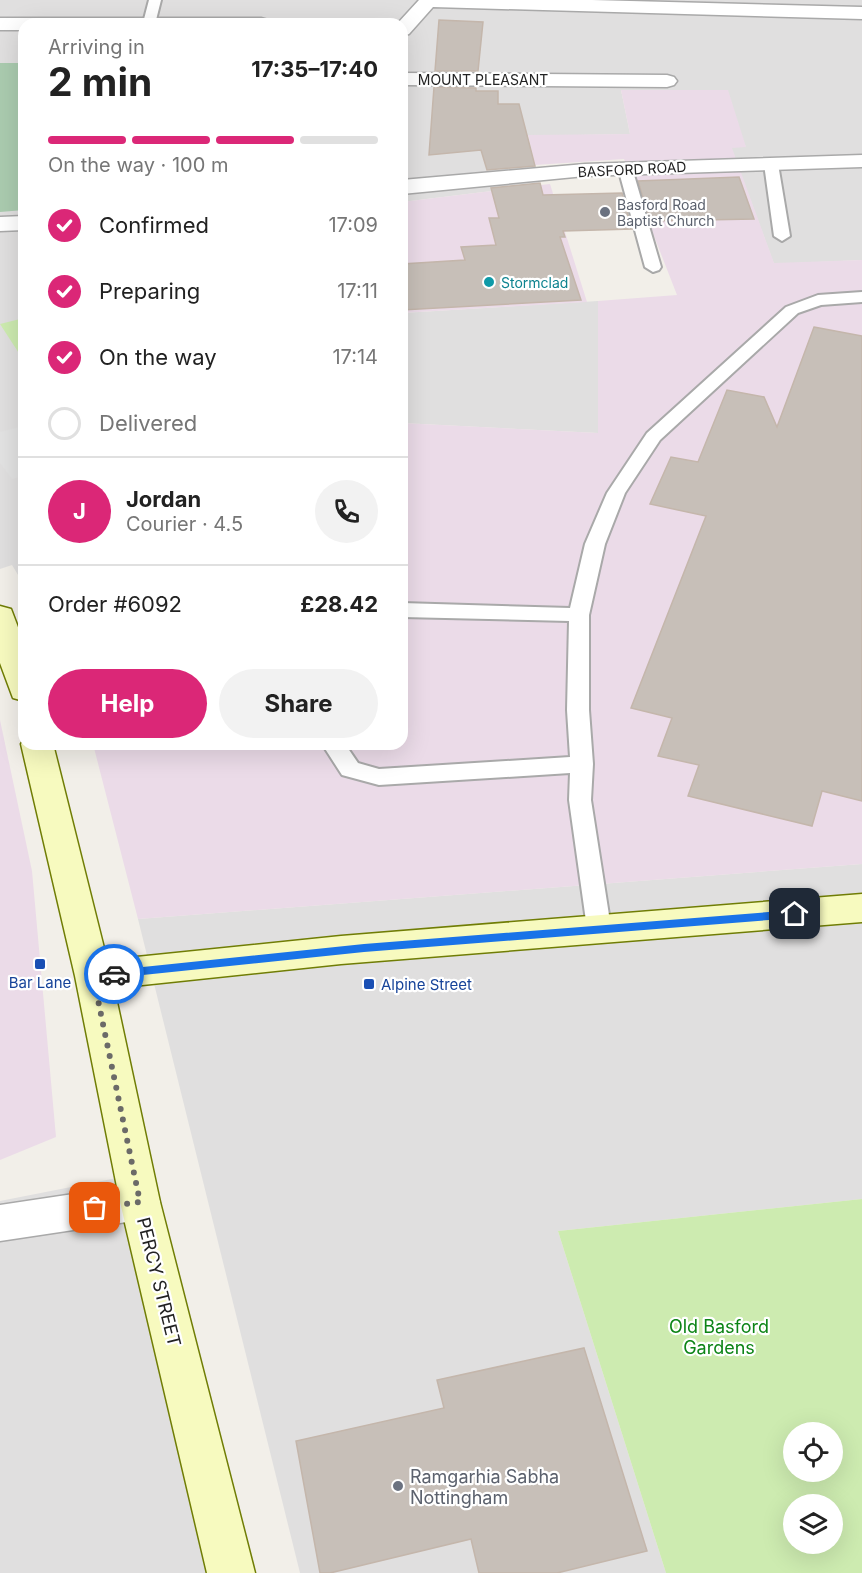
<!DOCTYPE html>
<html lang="en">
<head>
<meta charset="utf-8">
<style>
	body { margin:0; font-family:Inter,sans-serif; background:#f2f2f2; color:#222; height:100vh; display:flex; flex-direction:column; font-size:22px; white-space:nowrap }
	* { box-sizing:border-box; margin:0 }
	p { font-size:20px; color:#767676 }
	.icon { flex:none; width:33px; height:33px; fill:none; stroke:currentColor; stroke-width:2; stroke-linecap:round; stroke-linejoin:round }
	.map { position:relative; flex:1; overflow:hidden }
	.drawer { position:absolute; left:18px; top:18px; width:390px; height:732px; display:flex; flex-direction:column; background:#fff; border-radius:18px; box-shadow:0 6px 24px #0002 }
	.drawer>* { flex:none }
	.tools { position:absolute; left:783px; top:1422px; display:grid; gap:12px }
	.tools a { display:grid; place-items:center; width:60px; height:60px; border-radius:50%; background:#fff; box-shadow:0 6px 24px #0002; font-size:30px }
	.pin { position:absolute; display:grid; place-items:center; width:51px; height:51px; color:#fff; margin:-26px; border-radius:12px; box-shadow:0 3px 9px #0006 }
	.courier { position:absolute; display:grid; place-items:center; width:60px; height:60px; margin:-30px; border:4px solid #1a73e8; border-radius:50%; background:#fff; color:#222; box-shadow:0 2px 8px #0007 }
	.overview em { font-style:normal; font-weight:700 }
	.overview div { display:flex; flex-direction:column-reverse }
	.overview { display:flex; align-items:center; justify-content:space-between; height:102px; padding:0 30px }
	h1 { font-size:39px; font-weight:700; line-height:45px }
	.bar { display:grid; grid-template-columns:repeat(4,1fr); gap:9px 6px; align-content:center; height:72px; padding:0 30px }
	.bar i { height:8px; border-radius:4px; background:#e0e0e0 }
	.bar .on { background:#db2777 }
	.bar p { grid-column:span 4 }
	.line { display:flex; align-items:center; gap:15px; padding:0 30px; border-top:2px solid #e0e0e0 }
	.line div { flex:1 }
	.round { display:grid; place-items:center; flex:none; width:63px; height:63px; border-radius:32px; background:#f2f2f2 }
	ol { padding:0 30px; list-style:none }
	li { display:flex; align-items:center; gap:18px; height:66px }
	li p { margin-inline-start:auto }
	li .icon { padding:6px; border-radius:50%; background:#db2777; color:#fff; stroke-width:4 }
	li:last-child { color:#767676 }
	li i { width:33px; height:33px; border:3px solid #e0e0e0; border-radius:50% }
	.primary-button { display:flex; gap:12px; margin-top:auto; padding:12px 30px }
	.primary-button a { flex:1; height:69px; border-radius:36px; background:#db2777; color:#fff; font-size:24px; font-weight:700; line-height:69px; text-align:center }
	.primary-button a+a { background:#f2f2f2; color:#222 }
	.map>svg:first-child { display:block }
</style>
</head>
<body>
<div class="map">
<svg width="862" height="1573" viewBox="0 0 862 1573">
	<rect width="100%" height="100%" fill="#f2efe9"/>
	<path fill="#e0dfdf" d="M0,0H862V260L774,264L731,147L746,146L621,90L630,134L528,136L540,185L402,202V24H24V585L12,565L0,569Z
		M598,301V433L402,423V313Z
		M862,864V1199L558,1231L666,1573H300L138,919Z
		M127,1176L214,1573H0V1201Z"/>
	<path fill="#ebdbe8" d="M621,90H728L746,147L732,148L774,263L862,260V864L138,919L93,744H402V423L598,433V301L677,295L624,159L535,165L528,135L630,134Z
		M550,184L587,302L402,313V202Z
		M0,720L32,871L56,1137L0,1160Z"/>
	<path fill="#cdebb0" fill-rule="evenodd" d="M24,318V361L0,324Z
		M862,1199V1573H666L558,1231ZM794,1432H832V1472H794ZM794,1504H832V1544H794Z"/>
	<path fill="#aacbaf" d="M0,63H24V210L0,212Z"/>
	<path fill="#e2e2e2" d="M24,426V476L12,479L0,463V432Z"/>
	<path fill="#c7bfb8" stroke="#c4b6ab" stroke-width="1.5" d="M439,20L483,22L478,71H435Z
		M434,87L476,88V91H498V104H519L535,166L487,170L481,150L429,155Z
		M739,177L754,219L650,221L638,181Z
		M540,183L543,195L622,193L632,229L563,231L565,237H560L581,300L402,310V264L465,260L461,247L496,245L489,218H499L491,188Z
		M814,327L862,336V801L822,791L812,826L688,796L699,765L658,756L672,718L631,708L706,516L650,504L671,457L698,462L727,390L764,397L777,427Z
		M584,1348L647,1551L557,1573H479L471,1539L330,1573H320L296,1441L444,1408L437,1380Z"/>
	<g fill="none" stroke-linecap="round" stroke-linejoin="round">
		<defs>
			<path id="lane" d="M149,0H161L155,24L143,23Z
				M771,160L778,164L790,236L782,241L774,236L764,164Z
				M625,164L632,168L661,267L659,270L653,272L645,267L618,168Z
				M862,292V302L821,305L798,313L660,440L625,493L605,544L589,615V710L593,764L591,800L611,928L608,935L599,937L590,935L587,928L569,800L570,773L379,785L342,775L322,744H345L358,763L379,769L570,757L567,710L569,621L402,617V603L570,608L585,544L607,493L647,433L786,307L818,295Z"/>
			<path id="street" d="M419,0H592L862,7V19L433,7L409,34L402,36V24H397Z
				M0,18H261L268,20L270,24H24V30H0Z
				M402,73L667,75L674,77L677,81L674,85L667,87L402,85Z
				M862,155V167L585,176L402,194V180L585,164Z
				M24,216V230L0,231V217Z
				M140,1184L154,1189L160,1202L154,1215L140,1220L0,1241V1205Z"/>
			<path id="secondary" d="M0,606L11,609L24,643V701L13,698L0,663Z
				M24,739V744H53L107,960L341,936L862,894V922L341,964L114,988L160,1202L255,1573H207L120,1202L75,976L21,744Z"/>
		</defs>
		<use href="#lane" stroke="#a9a9a9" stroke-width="4"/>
		<use href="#street" stroke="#a9a9a9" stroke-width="3"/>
		<use href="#secondary" stroke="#707d05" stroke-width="3"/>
		<use href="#lane" fill="#fff" fill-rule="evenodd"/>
		<use href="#street" fill="#fff" fill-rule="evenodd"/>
		<use href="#secondary" fill="#f7fabf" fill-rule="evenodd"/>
	</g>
	<path fill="#1a73e8" d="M795,910L800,914L795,918L364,952L114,978L108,974L114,970L364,944Z"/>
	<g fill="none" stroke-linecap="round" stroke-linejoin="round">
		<path stroke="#6b6a68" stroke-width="6" stroke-dasharray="0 10.8" d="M95,1208L140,1202L93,976L114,974"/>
	</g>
	<g fill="#6b7280" stroke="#fff" stroke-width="2">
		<circle cx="605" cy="212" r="6"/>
		<circle cx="398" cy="1486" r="6"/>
	</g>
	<circle fill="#0f9aa8" stroke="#fff" stroke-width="2" cx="489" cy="282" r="6"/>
	<g fill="#1a4fb4" stroke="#fff" stroke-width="2">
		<rect x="34" y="958" width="12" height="12" rx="3"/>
		<rect x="363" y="978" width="12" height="12" rx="3"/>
	</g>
	<g text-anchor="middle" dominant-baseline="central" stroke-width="4.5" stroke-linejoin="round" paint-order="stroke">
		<g font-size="14" fill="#222" stroke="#fff">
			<text x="483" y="79">MOUNT PLEASANT</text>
			<text transform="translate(632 169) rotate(-3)">BASFORD ROAD</text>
		</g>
		<g font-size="14" fill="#5b616d" stroke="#fff" text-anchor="start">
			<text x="617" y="204">Basford Road<tspan x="617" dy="16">Baptist Church</tspan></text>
		</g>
		<g font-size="14" fill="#0d838f" stroke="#fff" text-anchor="start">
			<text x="501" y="282">Stormclad</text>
		</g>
		<g font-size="15" fill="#164399" stroke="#fff">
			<text x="40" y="982">Bar Lane</text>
			<text x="381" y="984" text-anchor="start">Alpine Street</text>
		</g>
		<g font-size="18" fill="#222" stroke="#fff">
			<text transform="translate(159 1282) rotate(76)">PERCY STREET</text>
		</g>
		<g font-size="18" fill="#0c8416" stroke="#fff">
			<text x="719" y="1326">Old Basford<tspan x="719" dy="21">Gardens</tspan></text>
		</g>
		<g font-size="18" fill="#5b616d" stroke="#fff" text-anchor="start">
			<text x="410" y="1476">Ramgarhia Sabha<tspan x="410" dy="21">Nottingham</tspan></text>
		</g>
	</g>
</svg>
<div class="tools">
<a><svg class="icon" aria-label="locate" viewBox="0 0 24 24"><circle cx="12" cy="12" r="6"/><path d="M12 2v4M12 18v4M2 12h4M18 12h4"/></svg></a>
<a><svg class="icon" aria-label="layers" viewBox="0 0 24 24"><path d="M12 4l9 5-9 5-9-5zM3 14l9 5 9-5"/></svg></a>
</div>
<div class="pin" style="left:95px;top:1208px;background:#ea580c"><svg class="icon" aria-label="bag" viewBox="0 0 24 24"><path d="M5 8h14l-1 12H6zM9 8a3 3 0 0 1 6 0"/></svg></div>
<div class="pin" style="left:795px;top:914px;background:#1f2937"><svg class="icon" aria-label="home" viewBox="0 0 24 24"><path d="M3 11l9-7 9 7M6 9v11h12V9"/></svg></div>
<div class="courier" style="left:114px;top:974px"><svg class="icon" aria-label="car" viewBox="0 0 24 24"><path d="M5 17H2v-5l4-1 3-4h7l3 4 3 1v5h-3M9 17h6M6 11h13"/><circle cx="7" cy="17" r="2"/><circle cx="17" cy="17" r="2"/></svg></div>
<section class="drawer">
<div class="overview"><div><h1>2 min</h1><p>Arriving in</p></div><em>17:35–17:40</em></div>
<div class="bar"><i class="on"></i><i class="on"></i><i class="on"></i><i></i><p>On the way · 100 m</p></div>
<ol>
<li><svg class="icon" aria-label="check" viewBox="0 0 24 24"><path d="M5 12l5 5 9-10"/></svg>Confirmed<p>17:09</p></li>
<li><svg class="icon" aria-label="check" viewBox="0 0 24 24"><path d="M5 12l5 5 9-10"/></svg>Preparing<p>17:11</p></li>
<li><svg class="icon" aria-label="check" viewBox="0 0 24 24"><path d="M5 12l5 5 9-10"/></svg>On the way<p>17:14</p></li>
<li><i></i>Delivered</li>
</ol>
<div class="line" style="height:108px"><b class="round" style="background:#db2777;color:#fff">J</b><div><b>Jordan</b><p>Courier · 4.5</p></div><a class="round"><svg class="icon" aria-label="phone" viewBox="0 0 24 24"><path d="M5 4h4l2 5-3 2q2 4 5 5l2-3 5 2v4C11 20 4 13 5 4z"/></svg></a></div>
<div class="line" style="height:78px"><div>Order #6092</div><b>£28.42</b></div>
<div class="primary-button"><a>Help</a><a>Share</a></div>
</section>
</div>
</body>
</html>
